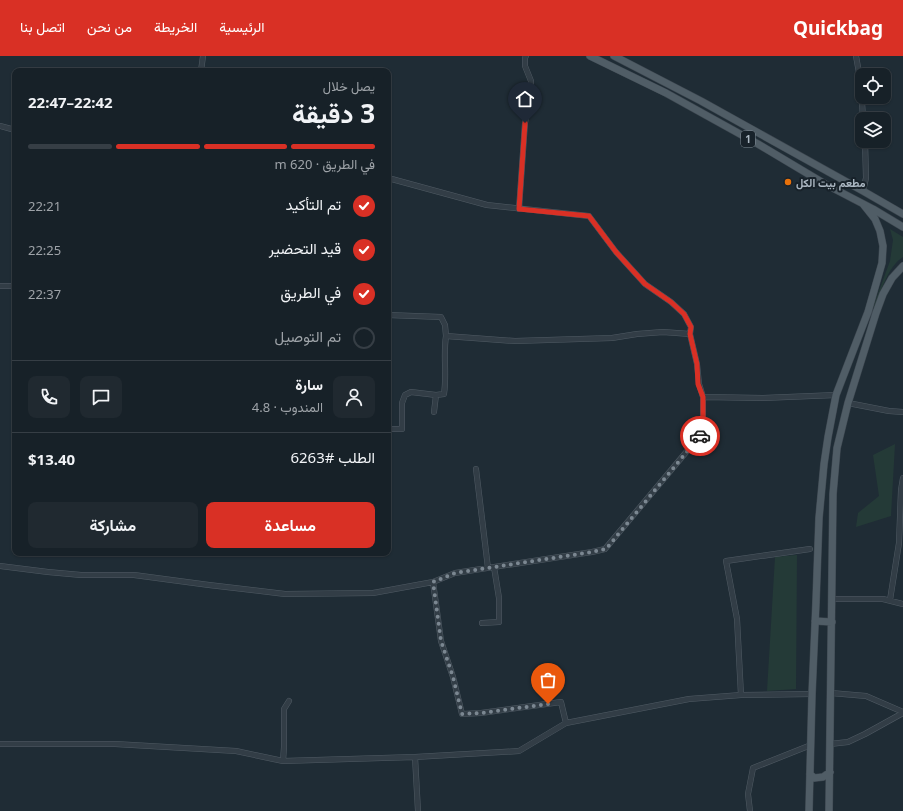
<!DOCTYPE html>
<html lang="ar">
<head>
<meta charset="utf-8">
<style>
	body { margin:0; font-family:"Noto Sans",Vazirmatn,sans-serif; background:#202930; color:#f1f3f6; direction:rtl; height:100vh; display:flex; flex-direction:column; font-size:15px; white-space:nowrap }
	* { box-sizing:border-box; margin:0 }
	p { font-size:13px; color:#9ea3a8 }
	.icon { flex:none; width:22px; height:22px; fill:none; stroke:currentColor; stroke-width:2; stroke-linecap:round; stroke-linejoin:round }
	.map { position:relative; flex:1; overflow:hidden; direction:ltr }
	.side { position:absolute; left:12px; top:12px; width:379px; height:488px; display:flex; flex-direction:column; background:#172128; border-radius:8px; box-shadow:0 1px 3px #0004,0 0 0 1px #363e45; direction:rtl }
	.side>* { flex:none }
	.tools { position:absolute; left:855px; top:12px; display:grid; gap:8px }
	.tools a { display:grid; place-items:center; width:36px; height:36px; border-radius:8px; background:#172128; box-shadow:0 1px 3px #0004,0 0 0 1px #363e45; font-size:20px }
	.pin { position:absolute; display:grid; place-items:center; width:34px; height:34px; color:#fff; margin:-41px -17px; border-radius:50% 50% 50% 0; rotate:-45deg; box-shadow:0 0 4px #0007 }
	.pin .icon { rotate:45deg }
	.courier { position:absolute; display:grid; place-items:center; width:40px; height:40px; margin:-20px; border:3px solid #d93025; border-radius:50%; background:#fff; color:#222; box-shadow:0 1px 5px #0007 }
	.headline em { font-style:normal; font-weight:700 }
	.headline div { display:flex; flex-direction:column-reverse }
	.headline { display:flex; align-items:center; justify-content:space-between; height:68px; padding:0 16px }
	h1 { font-size:26px; font-weight:700; line-height:30px }
	.bar { display:grid; grid-template-columns:repeat(4,1fr); gap:6px 4px; align-content:center; height:48px; padding:0 16px }
	.bar i { height:5px; border-radius:3px; background:#363e45 }
	.bar .selected { background:#d93025 }
	.bar p { grid-column:span 4 }
	.line { display:flex; align-items:center; gap:10px; padding:0 16px; border-top:1px solid #363e45 }
	.line div { flex:1 }
	.round { display:grid; place-items:center; flex:none; width:42px; height:42px; border-radius:8px; background:#202930 }
	ol { padding:0 16px; list-style:none }
	li { display:flex; align-items:center; gap:12px; height:44px }
	li p { margin-inline-start:auto }
	li .icon { padding:4px; border-radius:50%; background:#d93025; color:#fff; stroke-width:4 }
	li:last-child { color:#9ea3a8 }
	li i { width:22px; height:22px; border:2px solid #363e45; border-radius:50% }
	.button { display:flex; gap:8px; margin-top:auto; padding:8px 16px }
	.button a { flex:1; height:46px; border-radius:8px; background:#d93025; color:#fff; font-size:16px; font-weight:700; line-height:46px; text-align:center }
	.button a+a { background:#202930; color:#f1f3f6 }
	header { display:flex; align-items:center; gap:24px; box-sizing:border-box; height:56px; padding:0 20px; background:#d93025; color:#fff }
	header strong { font-size:19px }
	nav { display:flex; gap:22px; margin-inline-start:auto; font-size:14px }
	.map>svg:first-child { display:block }
</style>
</head>
<body>
<header>
<strong>Quickbag</strong>
<nav><a>الرئيسية</a><a>الخريطة</a><a>من نحن</a><a>اتصل بنا</a></nav>
</header>
<div class="map">
<svg width="903" height="755" viewBox="0 0 903 755">
	<rect width="100%" height="100%" fill="#1f2c35"/>
	<path fill="#243a37" d="M890,173L903,181V201C888,210 881,236 874,252L873,251L890,205L893,184Z
		M895,388L891,460L856,471L858,457L879,440L873,399Z
		M797,499L796,633L767,635L775,501Z"/>
	<g fill="none" stroke-linecap="round" stroke-linejoin="round">
		<defs>
			<path id="minor" d="M856,0L861,28L863,63
				M201,15L203,0
				M0,70L15,74
				M388,122L487,149L589,160L616,196L645,228L671,246L684,258L691,271L690,278
				M863,135L866,122L865,85
				M519,153L525,67L531,33V25L525,10V2L526,0
				M0,230H15
				M703,341L763,342L836,339
				M848,347L889,355L903,356
				M434,356L436,339
				M388,373H402V347L405,339L411,336L436,339L444,338C447,319 443,299 446,280
				M476,413L488,512
				M0,510L48,516L81,519H134L209,529L285,538L373,537L433,526L455,517L592,496L605,493L703,376V341L699,328L697,308L690,278L663,276L637,278L612,282L515,285L446,280L445,269L441,261L388,259
				M433,526L441,585L453,621L462,658L481,657L561,646L566,667
				M832,543H883L903,548
				M890,544L899,487L901,434L903,422
				M482,567L499,566V542L494,511
				M831,637L866,640L903,656
				M741,639L737,563L726,505L810,493
				M0,688H115L236,695L283,705L415,701L519,695L566,667L689,643L741,639L812,638
				M830,688L848,686L865,678L903,657
				M415,701L418,755
				M283,705L284,691V653L289,645
				M750,755L748,738L753,712L811,689"/>
			<path id="major" d="M590,0L666,37L758,88L825,128L873,153L903,171
				M614,0L701,45L863,135L903,158
				M815,565L832,566
				M810,718L814,722L823,721L830,716
				M809,755L812,638L816,546L819,462L824,408L828,381L836,339L868,256L882,207L883,190L880,175L875,163L863,148
				M829,755L833,438L837,392L848,347L876,257L883,238L892,222L903,210"/>
		</defs>
		<use href="#minor" stroke="#505b64" stroke-width="6"/>
		<use href="#major" stroke="#3c464f" stroke-width="8"/>
		<use href="#minor" stroke="#323d46" stroke-width="5"/>
		<use href="#major" stroke="#505d66" stroke-width="7"/>
	</g>
	<g fill="none" stroke-linecap="round" stroke-linejoin="round">
		<path stroke="#7b8791" stroke-width="4" stroke-dasharray="0 7.2" d="M548,648L481,657L462,658L453,621L441,585L433,526L455,517L592,496L606,493L700,380"/>
		<path stroke="#d93025" stroke-width="5" d="M525,67L519,153L589,160L616,196L645,228L671,246L684,258L691,271L690,278L697,308L698,328L703,341V376L700,380"/>
	</g>
	<circle fill="#e8710a" stroke="#18222a" stroke-width="1.5" cx="788" cy="126" r="4"/>
	<g text-anchor="middle" dominant-baseline="central" stroke-width="4" stroke-linejoin="round" paint-order="stroke">
		<rect fill="#18222a" stroke="#808b95" stroke-width="1" x="741" y="75" width="14" height="16" rx="3"/>
		<g font-size="10" font-weight="bold" fill="#acb8c3">
			<text x="748" y="83">1</text>
		</g>
		<g font-size="11" font-weight="bold" fill="#acb8c3" stroke="#18222a" text-anchor="start">
			<text x="796" y="126">مطعم بيت الكل</text>
		</g>
	</g>
</svg>
<div class="tools">
<a><svg class="icon" aria-label="locate" viewBox="0 0 24 24"><circle cx="12" cy="12" r="6"/><path d="M12 2v4M12 18v4M2 12h4M18 12h4"/></svg></a>
<a><svg class="icon" aria-label="layers" viewBox="0 0 24 24"><path d="M12 4l9 5-9 5-9-5zM3 14l9 5 9-5"/></svg></a>
</div>
<div class="pin" style="left:548px;top:648px;background:#ea580c"><svg class="icon" aria-label="bag" viewBox="0 0 24 24"><path d="M5 8h14l-1 12H6zM9 8a3 3 0 0 1 6 0"/></svg></div>
<div class="pin" style="left:525px;top:67px;background:#1f2937"><svg class="icon" aria-label="home" viewBox="0 0 24 24"><path d="M3 11l9-7 9 7M6 9v11h12V9"/></svg></div>
<div class="courier" style="left:700px;top:380px"><svg class="icon" aria-label="car" viewBox="0 0 24 24"><path d="M5 17H2v-5l4-1 3-4h7l3 4 3 1v5h-3M9 17h6M6 11h13"/><circle cx="7" cy="17" r="2"/><circle cx="17" cy="17" r="2"/></svg></div>
<section class="side">
<div class="headline"><div><h1>3 دقيقة</h1><p>يصل خلال</p></div><em>22:42–22:47</em></div>
<div class="bar"><i class="selected"></i><i class="selected"></i><i class="selected"></i><i></i><p>في الطريق · 620 m</p></div>
<ol>
<li><svg class="icon" aria-label="check" viewBox="0 0 24 24"><path d="M5 12l5 5 9-10"/></svg>تم التأكيد<p>22:21</p></li>
<li><svg class="icon" aria-label="check" viewBox="0 0 24 24"><path d="M5 12l5 5 9-10"/></svg>قيد التحضير<p>22:25</p></li>
<li><svg class="icon" aria-label="check" viewBox="0 0 24 24"><path d="M5 12l5 5 9-10"/></svg>في الطريق<p>22:37</p></li>
<li><i></i>تم التوصيل</li>
</ol>
<div class="line" style="height:72px"><a class="round"><svg class="icon" aria-label="person" viewBox="0 0 24 24"><circle cx="12" cy="8" r="4"/><path d="M4 21q1-7 8-7t8 7"/></svg></a><div><b>سارة</b><p>المندوب · 4.8</p></div><a class="round"><svg class="icon" aria-label="chat" viewBox="0 0 24 24"><path d="M4 5h16v11H9l-5 4z"/></svg></a><a class="round"><svg class="icon" aria-label="phone" viewBox="0 0 24 24"><path d="M5 4h4l2 5-3 2q2 4 5 5l2-3 5 2v4C11 20 4 13 5 4z"/></svg></a></div>
<div class="line" style="height:52px"><div>الطلب #6263</div><b>$13.40</b></div>
<div class="button"><a>مساعدة</a><a>مشاركة</a></div>
</section>
</div>
</body>
</html>
